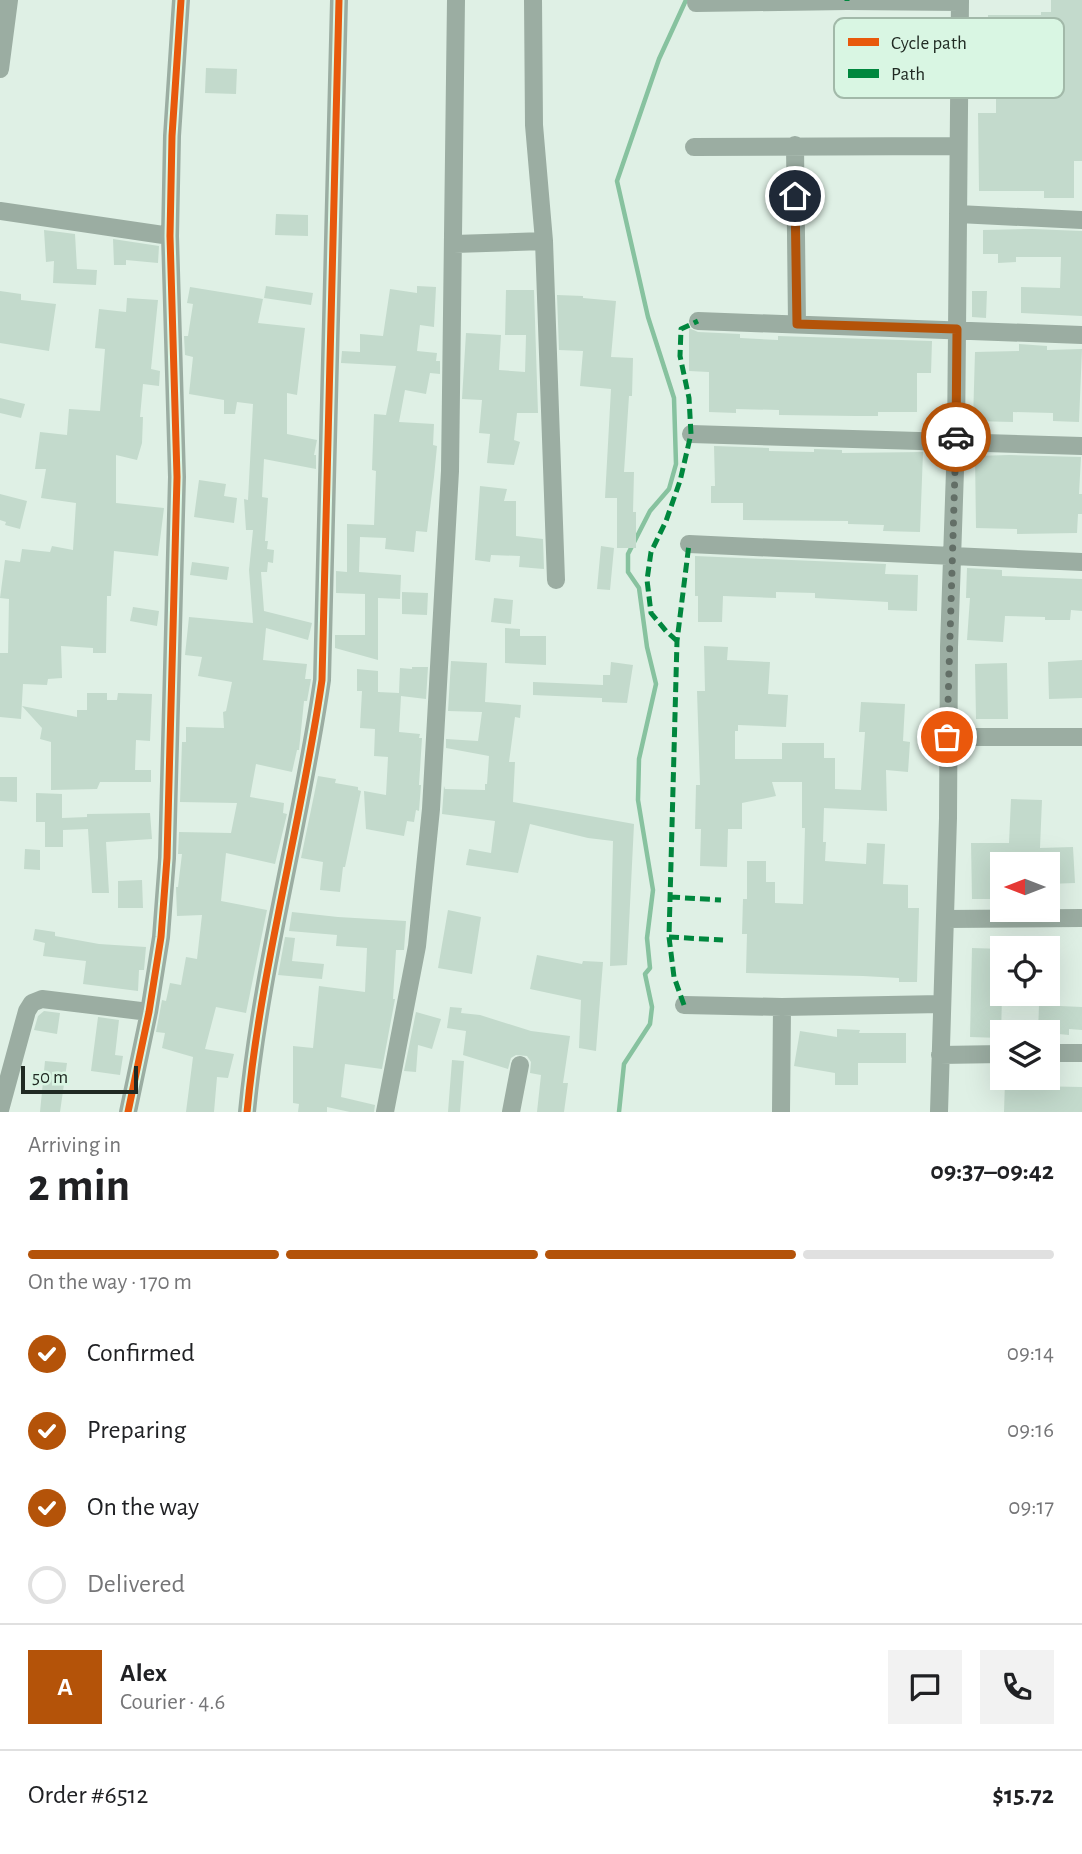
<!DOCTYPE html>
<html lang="en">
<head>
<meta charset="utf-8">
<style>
	body { margin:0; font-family:"Alegreya Sans",sans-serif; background:#f2f2f2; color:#202124; height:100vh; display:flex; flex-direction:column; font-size:26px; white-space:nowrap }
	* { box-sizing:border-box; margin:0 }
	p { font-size:23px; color:#757577 }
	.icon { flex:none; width:38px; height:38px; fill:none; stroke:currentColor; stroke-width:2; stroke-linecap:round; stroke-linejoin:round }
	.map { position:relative; height:1112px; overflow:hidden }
	.details { display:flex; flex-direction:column; background:#fff; flex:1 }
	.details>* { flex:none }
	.needle { width:46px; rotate:270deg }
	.buttons { position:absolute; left:990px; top:852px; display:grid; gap:14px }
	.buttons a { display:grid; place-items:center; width:70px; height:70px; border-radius:0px; background:#fff; box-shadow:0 7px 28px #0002; font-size:35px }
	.scale { position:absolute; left:21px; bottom:18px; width:117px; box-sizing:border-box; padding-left:7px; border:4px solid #202a23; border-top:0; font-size:19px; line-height:24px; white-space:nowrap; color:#202a23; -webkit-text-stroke:5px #d9f6e3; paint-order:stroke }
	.pin { position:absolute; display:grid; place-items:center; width:60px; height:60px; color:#fff; margin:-30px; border:4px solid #fff; border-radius:50%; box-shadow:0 2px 7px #0007 }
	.courier { position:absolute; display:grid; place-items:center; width:70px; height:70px; margin:-35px; border:5px solid #b45309; border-radius:50%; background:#fff; color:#222; box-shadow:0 2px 9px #0007 }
	.overview em { font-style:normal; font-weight:700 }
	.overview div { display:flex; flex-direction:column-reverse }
	.overview { display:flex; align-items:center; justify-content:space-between; height:119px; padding:0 28px }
	h1 { font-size:46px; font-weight:700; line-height:52px }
	.bar { display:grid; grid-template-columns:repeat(4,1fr); gap:10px 7px; align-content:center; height:84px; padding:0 28px }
	.bar i { height:9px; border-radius:5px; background:#e0e0e0 }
	.bar .on { background:#b45309 }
	.bar p { grid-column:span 4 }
	.line { display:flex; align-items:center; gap:18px; padding:0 28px; border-top:2px solid #e0e0e0 }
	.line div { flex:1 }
	.round { display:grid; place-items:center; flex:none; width:74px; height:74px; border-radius:0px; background:#f2f2f2 }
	ol { padding:0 28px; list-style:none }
	li { display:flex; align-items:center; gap:21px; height:77px }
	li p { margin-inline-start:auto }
	li .icon { padding:7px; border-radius:50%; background:#b45309; color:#fff; stroke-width:4 }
	li:last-child { color:#757577 }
	li i { width:38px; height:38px; border:4px solid #e0e0e0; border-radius:50% }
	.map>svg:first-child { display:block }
</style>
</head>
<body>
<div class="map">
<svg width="1082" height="1112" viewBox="0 0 1082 1112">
	<rect width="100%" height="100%" fill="#dff0e5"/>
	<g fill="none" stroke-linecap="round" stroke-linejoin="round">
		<path stroke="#87c29f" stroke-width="4.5" d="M619,1112L624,1064L650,1024L652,1007L645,974L650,968L647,938L653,890L638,800L639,759L656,684L647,647L639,588L628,572V554L650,511L669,489L676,464L674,398L648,317L617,181L659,59L686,0"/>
	</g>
	<path fill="#c3dacc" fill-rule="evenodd" d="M1051,0H1082V161H1074V198H1044V191H979L978,113H996V84H984V62H988V15H1041V12H1051ZM1018,36H1048V61H1018Z
		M206,68L237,69L236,94L205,93Z
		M276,214L308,215V236L275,235Z
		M1032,229L1082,231V316L1021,313V287L1060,288L1061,257H1016V262L998,263V254H983V230Z
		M44,230L75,234L77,269L97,270L96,285L53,283L54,261L46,262Z
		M113,239L159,246L158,263L126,260V265H114Z
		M266,286L313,293L311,305L264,298Z
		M417,286L436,287L434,327L420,325L417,351L437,353L436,361H440V374L430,373L426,394L405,390L399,422L434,424L433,445L437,446L434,477L427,532L416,531L414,552L385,549L386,538L360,537L359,572L401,575L400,599L378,598V660L335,648V635H365V594L336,593V571L347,572V524L374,525L376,471L372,470L374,414L386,415L396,366L341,363L342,351L360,352V334L383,336L390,289L417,293Z
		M190,287L263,299L258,323L305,328L297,395L287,393V434L317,440L314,455H316V469L264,459L262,497L268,498L265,541H268L267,549L274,550L273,563L268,562L267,572H261L264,611L312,623L308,640L266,628L263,660L307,664L305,679H311L307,701H304L299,750H297L292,772L256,764L250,797L284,803L283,813L287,814L275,864L226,853L221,901L267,910L246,1013L216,1007L205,1049L234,1054L228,1078L217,1077L214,1112H186L193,1057L162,1048L165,1033L156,1032L162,1000L166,1001L170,983L181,985L186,957L197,959L202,915L177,916L176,887H178L182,854H178L179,832L231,833L237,803L180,802L182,742H186V727L224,728L223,712L226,711L232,682L198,676L202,657L185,655L189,617L253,623L249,570L253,530H246L244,499L248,500L253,404L237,402L235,414H224V400L189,394L193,357L185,355L184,336H188L193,304L187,303Z
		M506,290H534L538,413H517L514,440L520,442L514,465L487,463L490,434L479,433L482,400L462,399L466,333L501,335L499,370L525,372L526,335H505Z
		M0,291L21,294V300L56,304L49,351L0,343Z
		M972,291H987L986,318L972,317Z
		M557,295L583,296V298L616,301L611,357L633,358L632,396H629L624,472H634L633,512H636V548H617V498H605L611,389L580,386L583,351L559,350Z
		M127,298L158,300L151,369L160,371L159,386L143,384L140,417H143L142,443L137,460L116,455V503L164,508L158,556L114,551L111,596H107L106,653H93V648L61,646L62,678L48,679L47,685L23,684L21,719L0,717V653H8L9,599L0,598L5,560L20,562L22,549L50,552L52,546L73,550L76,503L41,498L46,469H35L40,432L67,435L69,409L100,411L105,349L95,348L99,309L126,312Z
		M689,328L698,332L740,334V338L778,340V336L932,341L931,373H917V412H878V416H856L779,415V410L736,409V413L709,412V372L689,371Z
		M1019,344L1047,346V350L1082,349L1079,422L1053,421V413L1013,412V422L973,421L975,352L1019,351Z
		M0,398L25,404L21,418L0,413Z
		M714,446L769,448V451L814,452V449L842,450V453L923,452L920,532L883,531L884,525L848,524V521L743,520V503H711V486H715Z
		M1009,455L1081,457L1079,494H1082V514H1078L1077,533L1017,534V529L976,528L975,456Z
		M199,480L226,484L224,496L237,498L234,523L194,517Z
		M480,486L507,489L504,501H516V536L543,539L544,569L519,567L520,556L491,555L490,562L475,560Z
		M0,494L27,501L20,529L5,525L6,522L0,520Z
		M601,546L614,548L610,590L597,589Z
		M695,556L886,564L885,574L918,575L917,611L888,610V602L815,598V593L776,592V598L723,596L722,622H698V596H695Z
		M192,562L229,567L227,580L190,575Z
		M967,568L1002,570V576L1082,579V611L1071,610L1070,620H1045V617L1005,616L1003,642L967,640L970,598H966Z
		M402,592L428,593L427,615L402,614Z
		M494,598L513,600L511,624L491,622Z
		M133,607L159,611L157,626L130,621Z
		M505,628L520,629V636H546V665L505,663Z
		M704,646L728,647L727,660L770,662L768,694L788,695L786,727L738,725V731H735V759H782V743H824V758H835V789L861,790L865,732H859L861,702L905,704L903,741L910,742L908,772L886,770L887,811L824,808L823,842H826L825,861L866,864L867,843L885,844L883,884L908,885V908H919L917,982H899V978L863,976L746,973L747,934H742L743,899H747V861H766V882H775V903L803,904L805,828H802V782H772L776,796L742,803V829H728L727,867L700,866L701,829H695L696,785H700L697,691H705Z
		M1082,660V698L1049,699L1048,662Z
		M451,661L487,663L485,702L521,705L520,718L515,717L509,762H515L513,802L634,824L627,965L610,966L613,841L588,838L530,824L518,873L466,865L469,849L491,853L495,821L442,814L444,786L445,789L485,790V784H487L489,756L446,748V739L478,741L482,712L448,711Z
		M611,662L633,665L627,703L602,702V698L533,695V682L603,685V675H610Z
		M1007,663L1008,719H976L975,664Z
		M412,667H428L426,699L401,696L399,732L420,734L419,738H422L419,785H421L419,811L416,810L414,822L407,821L404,836L366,829L364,791L386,795L388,757L374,756L375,729L360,728L362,691H357V669L378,671V692L399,693L400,668L412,669Z
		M87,693H107V700H117L118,693L152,694L150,741L136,740L135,770H151V782H100L97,789L51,790V742L40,739L42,728L22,706L77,717V710H87Z
		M318,776L336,779L335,783L358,787V790L361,791L345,867H343L340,892L320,890L323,862L301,858Z
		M0,777H17V802L0,801Z
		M36,793L62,794V818L87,817V814L150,813L152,839L106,842L109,893H92L88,829L63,830V847H45V822H36Z
		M1011,799L1042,800L1040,848L1073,847L1075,883L1048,884V864H1002L1003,899H972L971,843H1009Z
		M25,849L40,850V870L24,869Z
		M142,880L143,908H118V881Z
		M448,910L481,917L472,974L438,968Z
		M292,912L338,917L406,921L404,950H396L393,999H395L382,1069L345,1064L341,1097L375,1105L374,1112H350L327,1107V1112H298L299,1104L293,1103V1046L313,1048L319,986L365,992L367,948L336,946L337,935L289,931Z
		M35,929L55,932V936L99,944L146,947L144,970H139L138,991L83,984L86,961L43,956L45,943L33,940Z
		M285,937L295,938L292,961L324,964L322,979L278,975Z
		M972,948L1003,949L1001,1038L970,1037Z
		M537,955L582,964L583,961L603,962L596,1051L579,1048L581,1000L530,989Z
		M1039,1005L1082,1007V1030L1069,1029V1035L1038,1032Z
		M450,1007L462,1008L461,1013L480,1015L531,1031L570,1036L563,1083H568L564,1112H537L541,1075L530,1073L531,1062L527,1056L516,1055L511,1058L508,1069L463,1055L466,1031L447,1028Z
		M44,1011L60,1013L57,1034L34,1030L38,1016Z
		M416,1012L441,1019L432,1049L418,1045L416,1072L404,1071Z
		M98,1017L119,1020L115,1055L123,1056L120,1075L91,1071Z
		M837,1029L860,1030L859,1033H906V1063H858V1085H835V1073L794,1066L800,1031L837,1037Z
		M452,1060L464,1061L460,1112H448Z
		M45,1061L67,1063L60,1112H40Z
		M1005,1081L1033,1083L1032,1086L1082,1087V1112H1004Z"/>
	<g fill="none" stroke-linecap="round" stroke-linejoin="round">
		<path stroke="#9bada2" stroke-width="18" d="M533,0L534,125L544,241L556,580
			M696,3L847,1L960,2
			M0,69L9,0
			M795,145L797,324
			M694,147L958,146
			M0,211L170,236
			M958,214L1082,220
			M454,244L544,241
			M698,321L1082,335
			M691,434L1082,446
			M689,544L1082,562
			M947,737H1082
			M945,919L1082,918
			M684,1005L782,1007L941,1004
			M1048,1053H1082
			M940,1055L1003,1054
			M0,1110L27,1011L32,1003L42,999L149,1012
			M128,1112L149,1012L161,937L167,858L177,477L170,236L172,136L181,0
			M247,1112C261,966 301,825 322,680L339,0
			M385,1112L417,946L431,809L450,471L456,0
			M511,1112L520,1065
			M781,1112L782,1007
			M939,1112L948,818L949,647L956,441L960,0"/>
		<path stroke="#00873e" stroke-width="5" stroke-dasharray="10 5" stroke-linecap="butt" d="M847,0V1
			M677,641L666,631L651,613L647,580L651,552L666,521L680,481L691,434L689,398L680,356L681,329L698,321
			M670,897L721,900
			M669,937L723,940
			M684,1005L674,977L669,937L677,641L689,544"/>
		<defs>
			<path id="cycleway" d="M128,1112L149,1012L161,937L167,858L177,477L170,236L172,136L181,0
				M247,1112C261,966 301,825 322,680L339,0"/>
		</defs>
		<use href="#cycleway" stroke="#d9f6e3" stroke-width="11"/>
		<use href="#cycleway" stroke="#e8590c" stroke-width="7"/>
	</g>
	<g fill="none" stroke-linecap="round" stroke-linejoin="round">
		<path stroke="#636f67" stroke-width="7" stroke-dasharray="0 12.6" d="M947,737L956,437"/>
		<path stroke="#b45309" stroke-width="9" d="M795,196L797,324L957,329L956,437"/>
	</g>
	<rect x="834" y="18" width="230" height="80" rx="10" fill="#d9f6e3" stroke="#a2b9a9" stroke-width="2"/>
	<rect x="848" y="38" width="31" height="8" fill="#e8590c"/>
	<rect x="848" y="69" width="31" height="9" fill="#00873e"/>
	<g font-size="19" fill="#202a23">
		<text x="891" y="49">Cycle path</text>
		<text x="891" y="80">Path</text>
	</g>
</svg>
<div class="buttons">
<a><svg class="needle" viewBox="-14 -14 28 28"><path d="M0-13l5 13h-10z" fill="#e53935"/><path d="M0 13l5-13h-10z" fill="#757577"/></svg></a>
<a><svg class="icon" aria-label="locate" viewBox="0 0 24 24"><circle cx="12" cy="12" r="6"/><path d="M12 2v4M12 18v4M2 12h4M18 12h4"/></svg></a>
<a><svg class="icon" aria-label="layers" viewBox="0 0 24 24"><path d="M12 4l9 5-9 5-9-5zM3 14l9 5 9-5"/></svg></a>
</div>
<div class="scale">50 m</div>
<div class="pin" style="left:947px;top:737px;background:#ea580c"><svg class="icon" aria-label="bag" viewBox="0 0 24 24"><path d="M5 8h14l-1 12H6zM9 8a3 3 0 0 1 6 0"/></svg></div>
<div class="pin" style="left:795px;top:196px;background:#1f2937"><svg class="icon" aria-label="home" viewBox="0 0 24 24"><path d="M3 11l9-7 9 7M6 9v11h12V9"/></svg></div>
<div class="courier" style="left:956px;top:437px"><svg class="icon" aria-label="car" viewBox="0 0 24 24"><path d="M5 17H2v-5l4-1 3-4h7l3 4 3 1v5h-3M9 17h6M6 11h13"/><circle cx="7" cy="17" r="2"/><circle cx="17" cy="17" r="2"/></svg></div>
</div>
<section class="details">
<div class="overview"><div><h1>2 min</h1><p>Arriving in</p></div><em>09:37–09:42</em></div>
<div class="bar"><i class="on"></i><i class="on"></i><i class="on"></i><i></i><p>On the way · 170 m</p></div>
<ol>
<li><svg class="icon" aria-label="check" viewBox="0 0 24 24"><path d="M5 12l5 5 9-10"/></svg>Confirmed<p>09:14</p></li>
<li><svg class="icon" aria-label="check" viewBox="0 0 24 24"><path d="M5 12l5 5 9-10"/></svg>Preparing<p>09:16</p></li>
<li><svg class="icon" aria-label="check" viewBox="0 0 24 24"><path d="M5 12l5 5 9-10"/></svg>On the way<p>09:17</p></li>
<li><i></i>Delivered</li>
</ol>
<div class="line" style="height:126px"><b class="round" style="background:#b45309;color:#fff">A</b><div><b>Alex</b><p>Courier · 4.6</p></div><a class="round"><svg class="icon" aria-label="chat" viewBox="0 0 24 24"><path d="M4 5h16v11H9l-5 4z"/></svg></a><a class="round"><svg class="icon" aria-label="phone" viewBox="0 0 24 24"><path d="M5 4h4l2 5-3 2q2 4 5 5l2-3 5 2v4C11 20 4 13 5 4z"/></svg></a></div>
<div class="line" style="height:91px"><div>Order #6512</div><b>$15.72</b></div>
</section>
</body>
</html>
